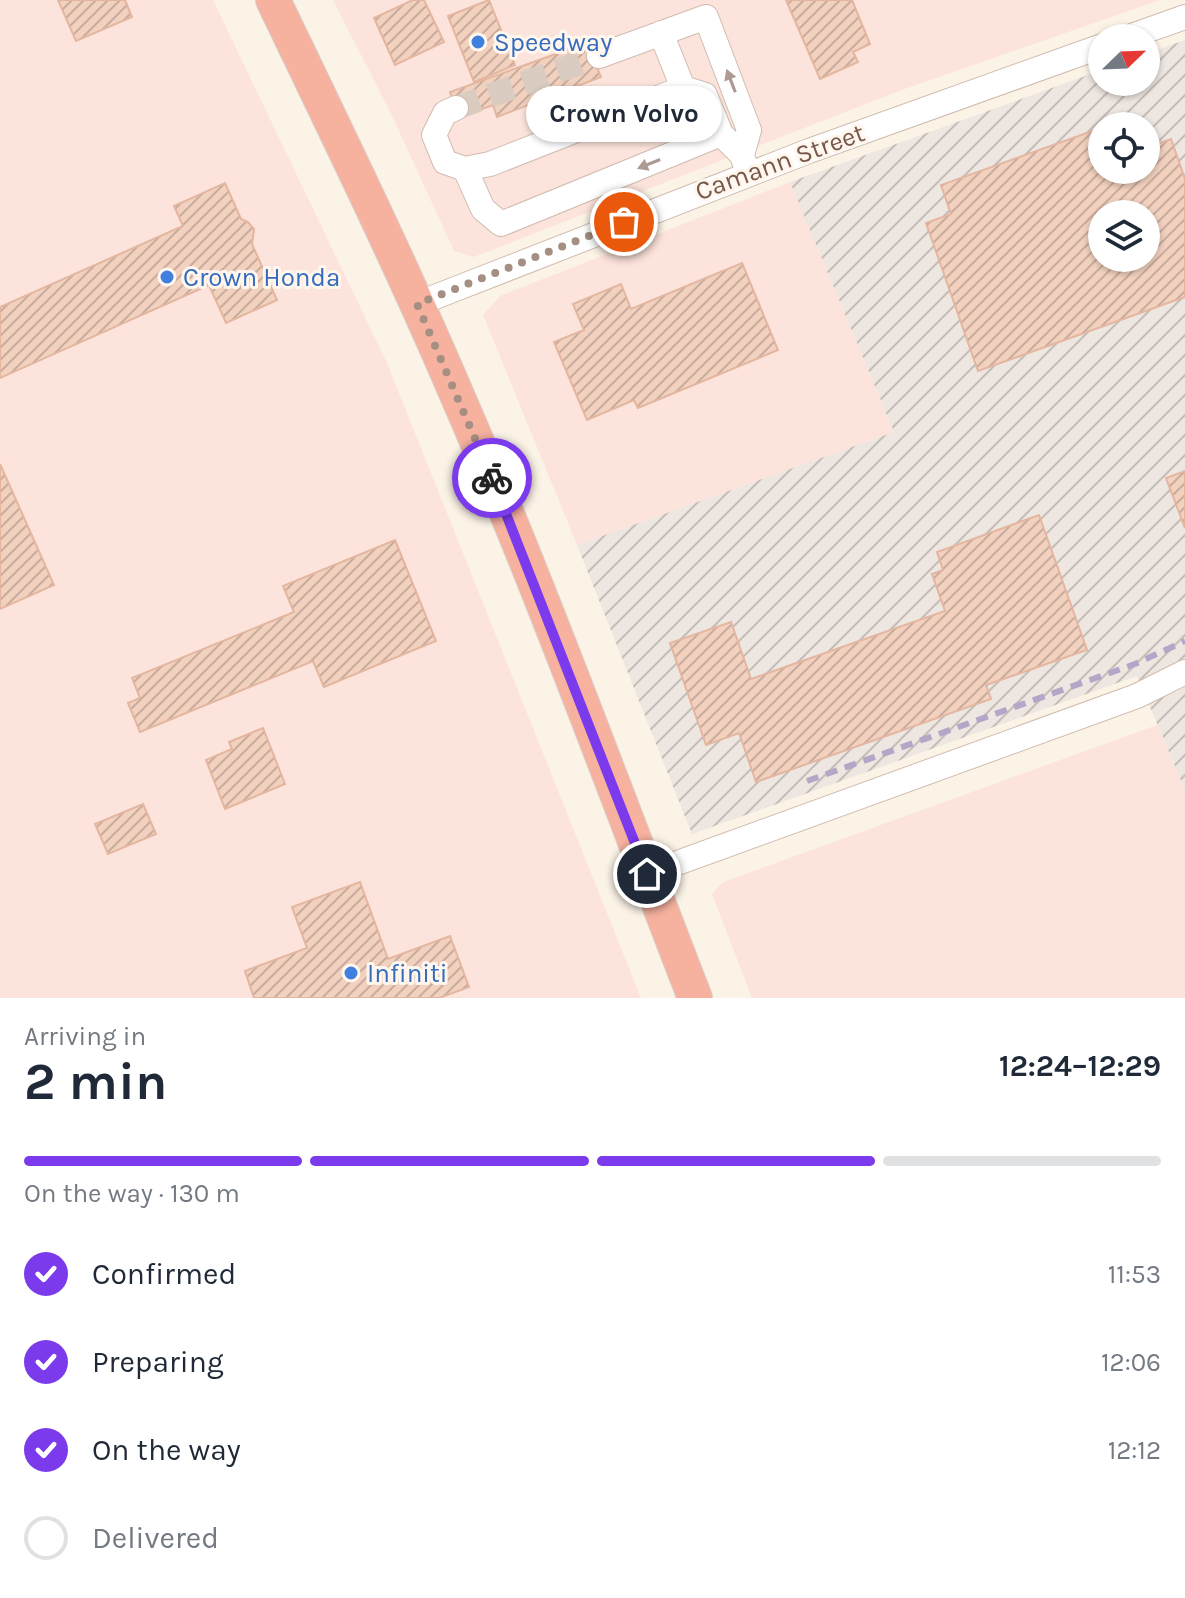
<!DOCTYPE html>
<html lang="en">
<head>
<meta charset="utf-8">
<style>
	body { margin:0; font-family:Karla,sans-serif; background:#f6f6f7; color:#1f2937; height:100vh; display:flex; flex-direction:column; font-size:30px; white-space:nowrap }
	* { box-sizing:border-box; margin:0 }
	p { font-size:26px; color:#747a83 }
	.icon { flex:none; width:44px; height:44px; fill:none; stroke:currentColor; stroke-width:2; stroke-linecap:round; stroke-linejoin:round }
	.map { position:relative; height:998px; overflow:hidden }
	.side { display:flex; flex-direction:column; background:#fff; flex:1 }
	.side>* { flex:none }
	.needle { width:52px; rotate:67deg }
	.fabs { position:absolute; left:1088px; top:24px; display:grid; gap:16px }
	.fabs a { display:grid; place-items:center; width:72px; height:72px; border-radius:50%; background:#fff; box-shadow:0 2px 6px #0004; font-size:40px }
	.pin { position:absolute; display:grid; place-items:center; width:68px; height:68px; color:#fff; margin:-34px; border:4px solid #fff; border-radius:50%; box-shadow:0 2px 8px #0007 }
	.courier { position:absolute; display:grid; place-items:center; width:80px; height:80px; margin:-40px; border:6px solid #7c3aed; border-radius:50%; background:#fff; color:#222; box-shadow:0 2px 10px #0007 }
	.bubble { position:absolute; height:56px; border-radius:28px; background:#fff; box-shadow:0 2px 6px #0004; font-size:26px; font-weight:700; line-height:56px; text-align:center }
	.headline em { font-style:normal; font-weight:700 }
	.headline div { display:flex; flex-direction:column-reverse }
	.headline { display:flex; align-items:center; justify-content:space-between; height:136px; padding:0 24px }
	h1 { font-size:52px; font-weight:700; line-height:60px }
	.bar { display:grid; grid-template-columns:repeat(4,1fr); gap:12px 8px; align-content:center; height:96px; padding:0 24px }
	.bar i { height:10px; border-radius:6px; background:#e0e1e3 }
	.bar .on { background:#7c3aed }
	.bar p { grid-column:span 4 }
	ol { padding:0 24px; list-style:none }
	li { display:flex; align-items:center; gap:24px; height:88px }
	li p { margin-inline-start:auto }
	li .icon { padding:8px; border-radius:50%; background:#7c3aed; color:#fff; stroke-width:4 }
	li:last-child { color:#747a83 }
	li i { width:44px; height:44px; border:4px solid #e0e1e3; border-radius:50% }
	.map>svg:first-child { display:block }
</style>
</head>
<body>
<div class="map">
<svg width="1185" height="998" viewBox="0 0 1185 998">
	<defs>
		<pattern id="industrial-furrows" width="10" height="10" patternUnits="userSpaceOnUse" patternTransform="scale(2)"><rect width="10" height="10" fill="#ede6e1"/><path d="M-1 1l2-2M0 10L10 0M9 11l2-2" fill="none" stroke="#c5bdb8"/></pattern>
		<pattern id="building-hatch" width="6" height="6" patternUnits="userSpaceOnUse" patternTransform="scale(2)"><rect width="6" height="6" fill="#f2d1bf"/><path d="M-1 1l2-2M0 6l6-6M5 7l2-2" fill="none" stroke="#c9ac9d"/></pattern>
	</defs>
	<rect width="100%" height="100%" fill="#fcf3e7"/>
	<path fill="#fce3db" d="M0,0H213L387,363L641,998H0Z
		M333,0H1160L899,91L474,257L454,251L393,118Z
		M790,182L894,432L577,545L483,315L500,296Z
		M1157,725L1185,790V998H752L712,894L723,882Z"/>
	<path fill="url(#industrial-furrows)" fill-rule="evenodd" d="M1185,40V790L1137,676L692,834L577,545L894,432L790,182L1102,70V82H1146V54ZM1102,126H1146V170H1102ZM1102,214H1146V258H1102Z"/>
	<path fill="url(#building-hatch)" stroke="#e4b69f" stroke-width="2" fill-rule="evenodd" d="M58,0H125L132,17L76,41Z
		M413,0H424L444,42L395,65L374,18Z
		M489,0L515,65L474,82L448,16Z
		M786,0H852L870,44L853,52L858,62L820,79Z
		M592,41L601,61L595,63L601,77L497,117L493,105L460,117L450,92Z
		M1098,129L1102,141V170H1146V148L1171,139L1185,179V297L978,371L926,223L951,214L941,185ZM1102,214H1146V258H1102Z
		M225,183L241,219L248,222L254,229L252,244L277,300L226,323L209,285L0,378V307L183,226L174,206Z
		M742,263L778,350L638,408L634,400L587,420L554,342L584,330L573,304L621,284L631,309Z
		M0,464L54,585L0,609Z
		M1185,471V528L1166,478Z
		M1039,515L1087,650L986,685L991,699L756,782L739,733L706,745L670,643L731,622L751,679L945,611L932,574L943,570L937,552Z
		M395,540L436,641L324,687L313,661L140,732L128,703L140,698L132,678L294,612L283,586Z
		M263,728L285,784L225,809L206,760L232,749L229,742Z
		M143,804L156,834L108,854L95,824Z
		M360,882L388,959L450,936L469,987L439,998H254L245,971L307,948L292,907Z"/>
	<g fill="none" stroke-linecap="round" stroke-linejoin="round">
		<path stroke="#daccc0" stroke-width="24" stroke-dasharray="24 12" stroke-linecap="butt" d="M456,108L599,56"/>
		<defs>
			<path id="minor" d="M661,33L683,88
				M1126,38L1185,17
				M599,56L706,17L749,130L742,155
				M456,108L445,113L434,135L445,162L465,169L490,164L683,88L705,95L721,134L742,155L748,174
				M465,169L483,209L501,224L721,134
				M417,304L809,151L1102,46
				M647,874L1137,696L1185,672"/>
			<path id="highway" d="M273,0C336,131 400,262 457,395C543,593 617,797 695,998"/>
		</defs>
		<use href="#minor" stroke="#d0bcaf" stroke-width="26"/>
		<use href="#highway" stroke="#d9d0cd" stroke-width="36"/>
		<use href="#minor" stroke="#fff" stroke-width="24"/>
		<use href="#highway" stroke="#f6b19f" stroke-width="34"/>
		<path stroke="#b5a5c7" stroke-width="6" stroke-dasharray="12 8" stroke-linecap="butt" d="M807,781L1135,664L1185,641"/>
	</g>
	<defs><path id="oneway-solid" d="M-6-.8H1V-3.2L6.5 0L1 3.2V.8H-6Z" transform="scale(2)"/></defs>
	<g fill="#ad9b93">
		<use href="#oneway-solid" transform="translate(731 81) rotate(-111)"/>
		<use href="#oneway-solid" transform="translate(649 164) rotate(158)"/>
	</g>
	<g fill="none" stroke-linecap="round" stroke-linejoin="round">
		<path stroke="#a58e82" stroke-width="8" stroke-dasharray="0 14.4" d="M492,478L417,304L624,222"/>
		<path stroke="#7c3aed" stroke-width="10" d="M492,478L647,874"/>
	</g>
	<g fill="#3f7fe0" stroke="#fff7ee" stroke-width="3">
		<circle cx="478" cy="42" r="8"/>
		<circle cx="167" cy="277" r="8"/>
		<circle cx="351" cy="973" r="8"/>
	</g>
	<g text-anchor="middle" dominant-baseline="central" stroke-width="6" stroke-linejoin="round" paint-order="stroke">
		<g font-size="26" fill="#366cbe" stroke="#fff7ee" text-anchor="start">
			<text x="494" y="42">Speedway</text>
			<text x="183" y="277">Crown Honda</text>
			<text x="367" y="973">Infiniti</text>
		</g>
		<g font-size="26" fill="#76584b" stroke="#fff7ee">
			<text transform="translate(780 162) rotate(-20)">Camann Street</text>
		</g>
	</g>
</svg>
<div class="fabs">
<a><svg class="needle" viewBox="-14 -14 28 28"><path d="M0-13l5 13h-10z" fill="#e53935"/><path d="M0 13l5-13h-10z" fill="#747a83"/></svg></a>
<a><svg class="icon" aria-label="locate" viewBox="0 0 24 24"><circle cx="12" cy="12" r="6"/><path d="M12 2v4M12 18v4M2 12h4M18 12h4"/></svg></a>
<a><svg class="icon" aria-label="layers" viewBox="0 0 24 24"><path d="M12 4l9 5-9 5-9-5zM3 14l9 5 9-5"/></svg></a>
</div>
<div class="pin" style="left:624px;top:222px;background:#ea580c"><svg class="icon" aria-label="bag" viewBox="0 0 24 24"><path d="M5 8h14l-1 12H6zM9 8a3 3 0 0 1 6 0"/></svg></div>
<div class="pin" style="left:647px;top:874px;background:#1f2937"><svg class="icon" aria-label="home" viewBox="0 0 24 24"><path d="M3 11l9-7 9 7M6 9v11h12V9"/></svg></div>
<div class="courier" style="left:492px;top:478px"><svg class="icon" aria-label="bike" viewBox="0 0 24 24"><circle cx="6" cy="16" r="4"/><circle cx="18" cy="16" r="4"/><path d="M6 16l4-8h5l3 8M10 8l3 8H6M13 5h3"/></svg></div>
<div class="bubble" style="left:526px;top:86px;width:196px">Crown Volvo</div>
</div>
<section class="side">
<div class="headline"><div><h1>2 min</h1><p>Arriving in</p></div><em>12:24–12:29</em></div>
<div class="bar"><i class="on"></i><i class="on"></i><i class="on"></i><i></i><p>On the way · 130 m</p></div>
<ol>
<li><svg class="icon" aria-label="check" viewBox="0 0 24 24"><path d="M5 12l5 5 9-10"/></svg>Confirmed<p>11:53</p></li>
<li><svg class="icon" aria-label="check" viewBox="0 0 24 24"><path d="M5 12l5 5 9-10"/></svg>Preparing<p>12:06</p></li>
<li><svg class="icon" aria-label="check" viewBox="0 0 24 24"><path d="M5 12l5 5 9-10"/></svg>On the way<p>12:12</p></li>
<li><i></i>Delivered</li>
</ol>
</section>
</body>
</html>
